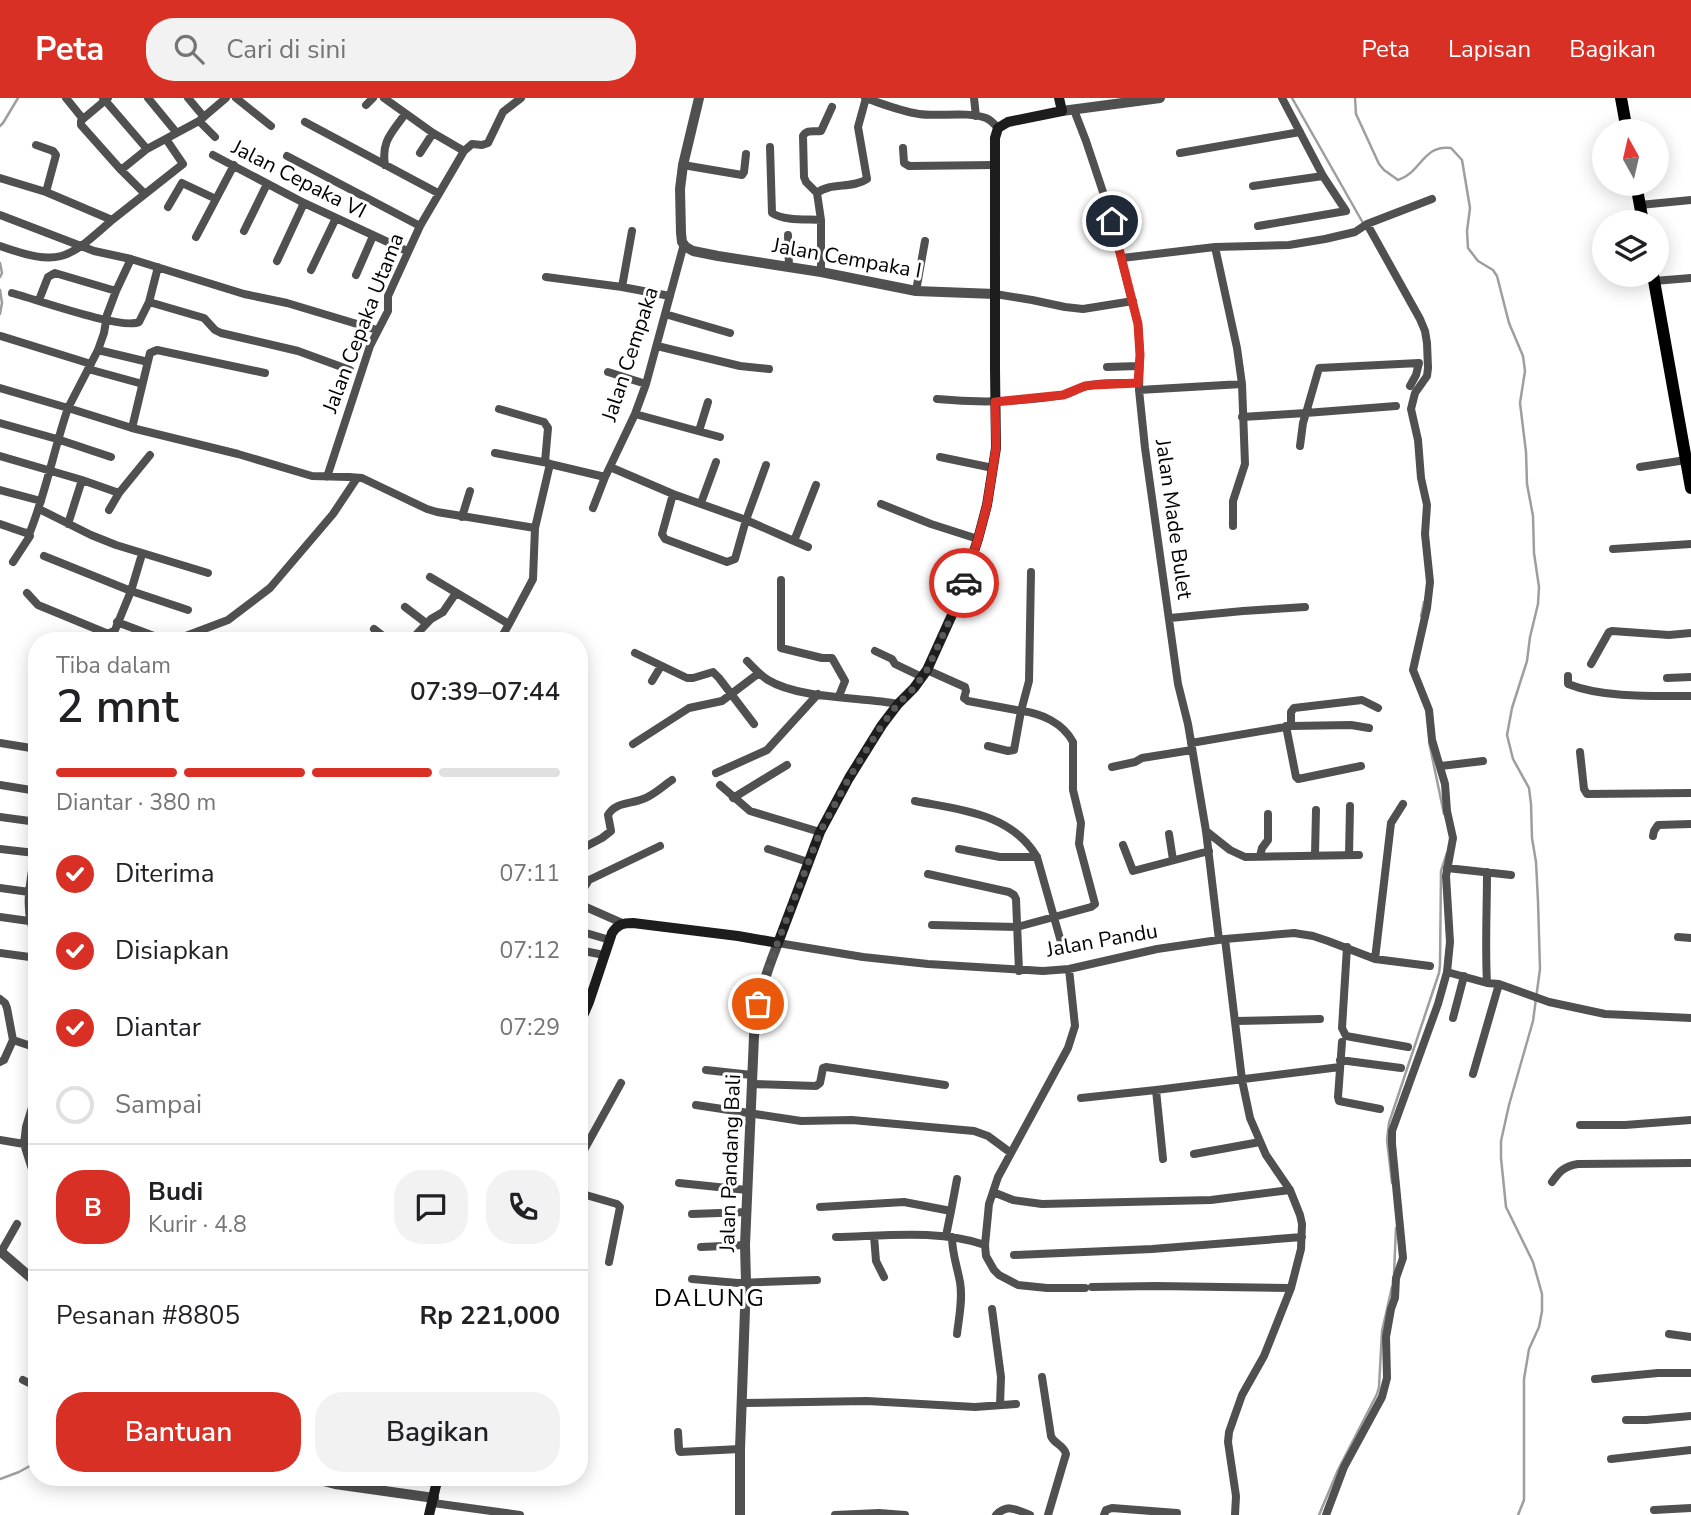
<!DOCTYPE html>
<html lang="id">
<head>
<meta charset="utf-8">
<style>
	body { margin:0; font-family:"Nunito Sans",sans-serif; background:#f2f2f2; color:#202124; height:100vh; display:flex; flex-direction:column; font-size:26px; white-space:nowrap }
	* { box-sizing:border-box; margin:0 }
	p { font-size:23px; color:#757577 }
	.icon { flex:none; width:38px; height:38px; fill:none; stroke:currentColor; stroke-width:2; stroke-linecap:round; stroke-linejoin:round }
	.map { position:relative; flex:1; overflow:hidden }
	.sheet { position:absolute; left:28px; top:534px; width:560px; height:854px; display:flex; flex-direction:column; background:#fff; border-radius:28px; box-shadow:0 4px 18px #0003 }
	.sheet>* { flex:none }
	.needle { width:46px; rotate:352deg }
	.buttons { position:absolute; left:1592px; top:21px; display:grid; gap:14px }
	.buttons a { display:grid; place-items:center; width:77px; height:77px; border-radius:50%; background:#fff; box-shadow:0 4px 18px #0003; font-size:35px }
	.pin { position:absolute; display:grid; place-items:center; width:60px; height:60px; color:#fff; margin:-30px; border:4px solid #fff; border-radius:50%; box-shadow:0 2px 7px #0007 }
	.courier { position:absolute; display:grid; place-items:center; width:70px; height:70px; margin:-35px; border:5px solid #d93025; border-radius:50%; background:#fff; color:#222; box-shadow:0 2px 9px #0007 }
	.overview em { font-style:normal; font-weight:600 }
	.overview div { display:flex; flex-direction:column-reverse }
	.overview { display:flex; align-items:center; justify-content:space-between; height:119px; padding:0 28px }
	h1 { font-size:46px; font-weight:600; line-height:52px }
	.bar { display:grid; grid-template-columns:repeat(4,1fr); gap:10px 7px; align-content:center; height:84px; padding:0 28px }
	.bar i { height:9px; border-radius:5px; background:#e0e0e0 }
	.bar .current { background:#d93025 }
	.bar p { grid-column:span 4 }
	.line { display:flex; align-items:center; gap:18px; padding:0 28px; border-top:2px solid #e0e0e0 }
	.line div { flex:1 }
	.round { display:grid; place-items:center; flex:none; width:74px; height:74px; border-radius:28px; background:#f2f2f2 }
	ol { padding:0 28px; list-style:none }
	li { display:flex; align-items:center; gap:21px; height:77px }
	li p { margin-inline-start:auto }
	li .icon { padding:7px; border-radius:50%; background:#d93025; color:#fff; stroke-width:4 }
	li:last-child { color:#757577 }
	li i { width:38px; height:38px; border:4px solid #e0e0e0; border-radius:50% }
	.cta { display:flex; gap:14px; margin-top:auto; padding:14px 28px }
	.cta a { flex:1; height:80px; border-radius:28px; background:#d93025; color:#fff; font-size:28px; font-weight:600; line-height:80px; text-align:center }
	.cta a+a { background:#f2f2f2; color:#202124 }
	header { display:flex; align-items:center; gap:42px; box-sizing:border-box; height:98px; padding:0 35px; background:#d93025; color:#fff }
	header strong { font-size:33px }
	nav { display:flex; gap:38px; margin-inline-start:auto; font-size:24px }
	.search { width:490px; height:63px; background:#f2f2f2; display:flex; align-items:center; gap:18px; box-sizing:border-box; padding:0 24px; border-radius:28px; color:#757577; font-size:26px }
	.map>svg:first-child { display:block }
</style>
</head>
<body>
<header>
<strong>Peta</strong>
<div class="search"><svg class="icon" aria-label="search" viewBox="0 0 24 24"><circle cx="10" cy="10" r="6"/><path d="M15 15l6 6"/></svg>Cari di sini</div>
<nav><a>Peta</a><a>Lapisan</a><a>Bagikan</a></nav>
</header>
<div class="map">
<svg width="1691" height="1417" viewBox="0 0 1691 1417">
	<rect width="100%" height="100%" fill="#fff"/>
	<g fill="none" stroke-linecap="round" stroke-linejoin="round">
		<path stroke="#9e9e9e" stroke-width="2.5" d="M1292,0L1363,125
			M1355,0L1356,16L1379,66L1384,72L1398,82C1421,75 1423,46 1451,50L1462,62L1470,110L1467,133L1468,150L1478,163L1493,172L1497,178L1509,225L1523,258L1525,273L1520,305L1526,354L1527,386L1533,418L1534,455L1539,489L1538,506L1530,539L1527,563L1512,610L1507,637L1513,661L1529,690L1531,706L1532,740L1536,764L1538,803L1540,871L1533,923L1509,1007L1501,1043V1060L1506,1109L1533,1164L1542,1196V1213L1539,1229L1529,1251L1524,1281V1402L1518,1417
			M0,28L3,25L18,0
			M0,165L2,175L0,179
			M0,192L2,205L0,216
			M1421,518L1424,504
			M1429,644L1444,716
			M1392,1085L1387,1042L1389,1025L1439,875L1440,867L1441,773L1447,755
			M1394,1176L1396,1130
			M0,1381L19,1374L37,1364
			M1319,1417L1338,1372L1377,1296L1379,1289L1382,1233L1392,1189"/>
		<path stroke="#505050" stroke-width="8" d="M66,0L83,21L81,23V27L121,72L145,96L183,66L166,41
			M103,0L147,51
			M148,0L176,34
			M188,0L204,19
			M236,0L271,28
			M384,0L433,35L464,53
			M865,0C883,6 900,13 919,16C939,19 966,13 986,20C991,22 994,26 998,30
			M974,0L976,18
			M366,7L373,0
			M1074,12L1086,43L1108,109L1138,226L1140,256L1139,292L1145,350L1178,586L1188,626L1206,733L1219,842
			M83,21L108,0
			M199,23L215,39
			M305,24L438,95
			M36,47L53,53L56,57L46,94
			M770,49L772,115C784,123 806,121 821,122
			M903,50L904,65L909,68L995,67
			M420,55L433,35
			M1180,55L1300,34
			M213,57L304,105L407,153
			M287,58L420,128
			M385,67C381,43 392,35 405,16
			M683,67L742,77L744,74L746,56
			M121,72L147,51L199,23L226,0
			M0,80L46,94L112,122C67,162 60,169 0,148
			M1253,88L1323,78
			M817,95L806,84L804,79L803,38C807,31 814,34 821,33L832,9
			M1640,107L1691,102
			M168,109L182,85L216,101
			M0,117L94,153L131,161
			M112,122L145,96
			M1258,128L1346,113L1323,78L1282,0
			M244,133L267,86
			M788,137L789,169
			M196,139L234,67
			M1215,149L1237,250L1242,286L1245,366L1233,403V428
			M1122,160L1215,149L1289,147L1325,141L1355,134L1367,126L1432,101
			M277,163L304,105
			M311,172L336,120
			M821,174V122L817,95C830,84 853,91 867,81L858,29L866,0
			M356,177L373,138
			M546,179L622,189L670,198
			M1654,183L1691,180
			M622,189L632,133
			M916,193L925,143
			M12,195C35,201 121,232 139,224L149,204L204,220L215,232L221,235L298,253L350,272
			M995,196L1032,202L1065,209L1083,211L1133,203
			M39,202L48,179L55,175L116,193
			M149,204L158,169
			M665,216L730,235
			M377,232L287,205L244,196L131,161L116,193L107,217L104,235L98,252L68,310L132,330L238,356L312,378L349,379L362,380L427,411L437,414L535,430
			M1,238L91,266
			M657,248L740,268L769,271
			M98,252L144,263
			M1107,269L1139,268
			M88,271L139,285
			M608,274L646,286
			M0,290L68,310C54,351 46,394 30,434L26,435L0,426
			M1139,292L1242,286
			M937,301C979,305 1022,304 1063,297C1071,296 1076,291 1083,289C1100,284 1121,285 1138,285
			M499,311L544,324L548,330L545,364
			M635,316L720,339
			M1242,319L1306,315L1319,270L1419,265L1416,277L1410,288
			M0,325L57,341L111,359
			M132,330L150,255L157,252L265,275
			M699,333L708,304
			M1300,348L1303,325L1306,315L1396,308
			M495,355L548,365
			M0,358L82,382L119,395L150,357
			M940,359L993,370
			M766,367L746,422L794,443L816,387
			M610,369L673,396L746,422L735,461L727,464L665,441L662,436L673,396
			M1640,369L1686,362
			M327,379L370,248L388,213V198L420,128L464,53L472,46L482,47L488,45L503,14L521,0
			M0,392L41,403
			M701,405L716,364
			M881,406L931,426L978,441
			M593,410L605,379
			M39,411L91,437L116,447L208,475
			M109,412L119,395
			M462,419L470,393
			M68,426L82,382
			M794,443L808,449
			M1613,451L1691,446
			M44,458L131,493L188,512
			M13,464L30,438L29,435
			M430,479L509,526L533,481L535,430L550,366L605,379L607,375L635,316L646,286L684,146
			M781,482V550L822,560H832L845,583L839,598
			M27,495L38,507L106,535H110L115,532L131,493L142,456
			M405,509L426,525
			M1170,520L1243,513L1305,509
			M117,524L154,538
			M374,531L388,542
			M175,542L228,522L270,490L333,416L357,380
			M411,542L431,521L443,514L456,495
			M500,542L509,526
			M875,553L892,561L895,566L922,579
			M635,555L687,580H693L713,574L719,580L754,626
			M747,563C754,570 760,577 768,582C799,601 861,599 898,606
			M1591,566L1609,534L1612,533L1669,537L1691,535
			M927,572L965,589L966,593L964,600L968,603L1021,613L1029,583L1031,474
			M1568,578V586C1603,600 1653,598 1691,598
			M1667,580L1691,579
			M652,583L661,568
			M1286,628L1296,679L1298,681L1361,668
			M1291,628V614L1294,610L1362,602L1378,610
			M0,645L37,651
			M1191,645L1291,628L1351,627L1369,630
			M633,646L689,610L722,603L759,575
			M1580,654L1584,691L1587,696L1691,695
			M1441,668L1483,663
			M1112,669L1135,664L1142,660L1192,652
			M716,675L767,652L818,596
			M0,687L37,693
			M720,687L750,713L820,734
			M733,700L787,667
			M915,703C960,712 1011,715 1037,759L1061,844
			M0,719L37,724
			M1206,733L1230,752L1245,759L1359,757
			M1169,736L1173,762
			M1653,738L1654,733L1658,727L1691,726
			M37,743C32,777 21,811 37,842
			M1123,747L1133,773L1209,753
			M0,751L35,755
			M768,751L808,764
			M959,751L1000,759H1037
			M579,752L602,740L611,733L608,717C615,704 631,706 643,701C654,697 663,688 672,682
			M1315,757L1316,712
			M1349,757L1350,708
			M1260,758L1262,750L1268,742V716
			M1447,770L1511,777
			M928,776L1009,794L1014,797L1016,801L1019,873
			M0,790L29,794
			M579,798L589,782L660,748
			M579,806L622,825
			M0,819L29,823
			M932,827L1017,829L1091,809L1095,806L1079,746L1081,725L1073,692V644C1063,625 1041,615 1021,613L1014,652L1008,653L988,648
			M579,833L610,842
			M1678,839L1691,840
			M778,845L863,859L928,866L1043,873L1069,871L1157,851L1225,841L1294,835L1313,838L1328,843L1375,861L1430,868
			M1347,849L1342,930L1346,938L1408,949
			M579,852L604,857
			M0,855L37,860
			M1375,861L1391,725L1403,706
			M1069,871L1075,928L1068,950L998,1079L989,1106L985,1147L986,1158L994,1172L999,1177L1018,1187L1047,1190H1085
			M1447,874L1487,885L1499,886L1549,904L1605,916L1691,920
			M1487,885C1485,848 1487,811 1487,774
			M0,901L5,905L7,910L13,942L37,950
			M1453,920L1464,878
			M1236,923L1320,921
			M1342,944L1338,999L1339,1003L1380,1011
			M1340,962L1401,970
			M0,964L4,962L13,942
			M706,972L752,977
			M1473,976L1499,886
			M752,986L816,988L820,985L823,970L826,969L945,987
			M1156,992L1163,1061
			M37,993L26,1029L24,1046L37,1087
			M1081,1000L1156,992L1340,969
			M696,1007L801,1023L852,1022L974,1033L988,1038L1011,1055
			M1580,1027H1625L1691,1022
			M0,1042L24,1046
			M1194,1056L1260,1044
			M579,1061L621,985
			M1552,1084C1559,1074 1564,1068 1578,1066L1691,1065
			M679,1085L747,1092
			M993,1094L1013,1102L1042,1106L1211,1102L1290,1092
			M579,1095L617,1106L620,1109L609,1164
			M820,1109L904,1104L951,1113L946,1138
			M951,1113L957,1081
			M692,1116L747,1114
			M874,1138L876,1163L884,1179
			M836,1139C883,1138 941,1131 985,1147
			M952,1139C952,1155 957,1168 960,1184C963,1201 959,1219 957,1236
			M701,1149L745,1147
			M1,1154L17,1126
			M1014,1157L1152,1151L1302,1139
			M692,1181L738,1185L817,1182
			M1092,1189L1156,1188L1291,1190L1301,1151L1302,1126L1300,1117L1290,1092L1266,1057L1250,1020L1242,982L1225,841
			M992,1211L1001,1279L1000,1307
			M1669,1236L1691,1239
			M1042,1279L1051,1338C1054,1346 1064,1347 1066,1356L1048,1417
			M1595,1281L1658,1275H1691
			M23,1282L37,1289
			M741,1305L867,1303L975,1309L1016,1306
			M1626,1322H1646L1691,1318
			M678,1334L679,1351L680,1354L740,1351
			M1611,1361L1691,1352
			M433,1405L520,1417
			M1654,1412L1691,1410
			M835,1417L879,1415L905,1417
			M996,1417C1008,1405 1017,1412 1030,1417
			M1104,1417L1106,1412L1112,1410L1177,1415
			M1235,1417L1236,1398L1228,1344L1229,1334L1242,1297L1264,1258L1291,1190
			M1326,1417L1344,1369L1382,1299L1387,1280L1386,1239L1391,1211L1395,1200L1396,1180L1403,1160L1392,1046V1033L1438,906L1447,874L1450,844L1446,778L1453,740L1447,713L1445,686L1432,642L1429,612L1413,572L1427,510L1430,484L1425,436L1427,407L1421,380L1418,342L1411,311L1415,295L1427,278L1428,270L1427,245L1425,233L1420,221L1367,126"/>
		<path stroke="#505050" stroke-width="10" d="M699,0L683,67L680,91L681,135L682,144L686,149L693,153L718,158L821,174L916,193L995,196
			M1062,13L1160,0
			M0,1153L37,1185
			M308,1379L335,1386L434,1400
			M740,1417V1351L746,1184L745,1147L754,938C756,905 766,875 778,845"/>
		<path stroke="#1d1d1d" stroke-width="10" d="M579,927L589,904L612,835C618,826 623,825 633,825L738,838L778,845L820,734L849,680L882,627L898,606L914,590L927,572L956,508L978,441L987,407L996,350L995,271V40L998,30L1008,24L1062,13L1059,0
			M429,1417L438,1379"/>
		<path stroke="#000" stroke-width="12" d="M1621,0L1627,33
			M1636,86L1643,124
			M1653,177L1691,390"/>
	</g>
	<g fill="none" stroke-linecap="round" stroke-linejoin="round">
		<path stroke="#595959" stroke-width="7" stroke-dasharray="0 12.6" d="M758,906L768,870L820,734L849,680L882,627L898,606L914,590L927,572L948,526L964,485"/>
		<path stroke="#d93025" stroke-width="9" d="M964,485L978,441L987,407L996,350L995,304L1063,297L1085,288L1093,287L1138,285L1140,257L1138,226L1112,123"/>
	</g>
	<g text-anchor="middle" dominant-baseline="central" stroke-width="6" stroke-linejoin="round" paint-order="stroke">
		<g font-size="21" fill="#000" stroke="#fff">
			<text transform="translate(299 81) rotate(27)">Jalan Cepaka VI</text>
			<text transform="translate(847 160) rotate(10)">Jalan Cempaka I</text>
			<text transform="translate(363 225) rotate(-69)">Jalan Cepaka Utama</text>
			<text transform="translate(630 256) rotate(-72)">Jalan Cempaka</text>
			<text transform="translate(1174 421) rotate(82)">Jalan Made Bulet</text>
			<text transform="translate(1102 842) rotate(-10)">Jalan Pandu</text>
			<text transform="translate(730 1065) rotate(-88)">Jalan Pandang Bali</text>
		</g>
		<g font-size="24" letter-spacing="2" fill="#000" stroke="#fff">
			<text x="710" y="1200">DALUNG</text>
		</g>
	</g>
</svg>
<div class="buttons">
<a><svg class="needle" viewBox="-14 -14 28 28"><path d="M0-13l5 13h-10z" fill="#e53935"/><path d="M0 13l5-13h-10z" fill="#757577"/></svg></a>
<a><svg class="icon" aria-label="layers" viewBox="0 0 24 24"><path d="M12 4l9 5-9 5-9-5zM3 14l9 5 9-5"/></svg></a>
</div>
<div class="pin" style="left:758px;top:906px;background:#ea580c"><svg class="icon" aria-label="bag" viewBox="0 0 24 24"><path d="M5 8h14l-1 12H6zM9 8a3 3 0 0 1 6 0"/></svg></div>
<div class="pin" style="left:1112px;top:123px;background:#1f2937"><svg class="icon" aria-label="home" viewBox="0 0 24 24"><path d="M3 11l9-7 9 7M6 9v11h12V9"/></svg></div>
<div class="courier" style="left:964px;top:485px"><svg class="icon" aria-label="car" viewBox="0 0 24 24"><path d="M5 17H2v-5l4-1 3-4h7l3 4 3 1v5h-3M9 17h6M6 11h13"/><circle cx="7" cy="17" r="2"/><circle cx="17" cy="17" r="2"/></svg></div>
<section class="sheet">
<div class="overview"><div><h1>2 mnt</h1><p>Tiba dalam</p></div><em>07:39–07:44</em></div>
<div class="bar"><i class="current"></i><i class="current"></i><i class="current"></i><i></i><p>Diantar · 380 m</p></div>
<ol>
<li><svg class="icon" aria-label="check" viewBox="0 0 24 24"><path d="M5 12l5 5 9-10"/></svg>Diterima<p>07:11</p></li>
<li><svg class="icon" aria-label="check" viewBox="0 0 24 24"><path d="M5 12l5 5 9-10"/></svg>Disiapkan<p>07:12</p></li>
<li><svg class="icon" aria-label="check" viewBox="0 0 24 24"><path d="M5 12l5 5 9-10"/></svg>Diantar<p>07:29</p></li>
<li><i></i>Sampai</li>
</ol>
<div class="line" style="height:126px"><b class="round" style="background:#d93025;color:#fff">B</b><div><b>Budi</b><p>Kurir · 4.8</p></div><a class="round"><svg class="icon" aria-label="chat" viewBox="0 0 24 24"><path d="M4 5h16v11H9l-5 4z"/></svg></a><a class="round"><svg class="icon" aria-label="phone" viewBox="0 0 24 24"><path d="M5 4h4l2 5-3 2q2 4 5 5l2-3 5 2v4C11 20 4 13 5 4z"/></svg></a></div>
<div class="line" style="height:91px"><div>Pesanan #8805</div><b>Rp 221,000</b></div>
<div class="cta"><a>Bantuan</a><a>Bagikan</a></div>
</section>
</div>
</body>
</html>
